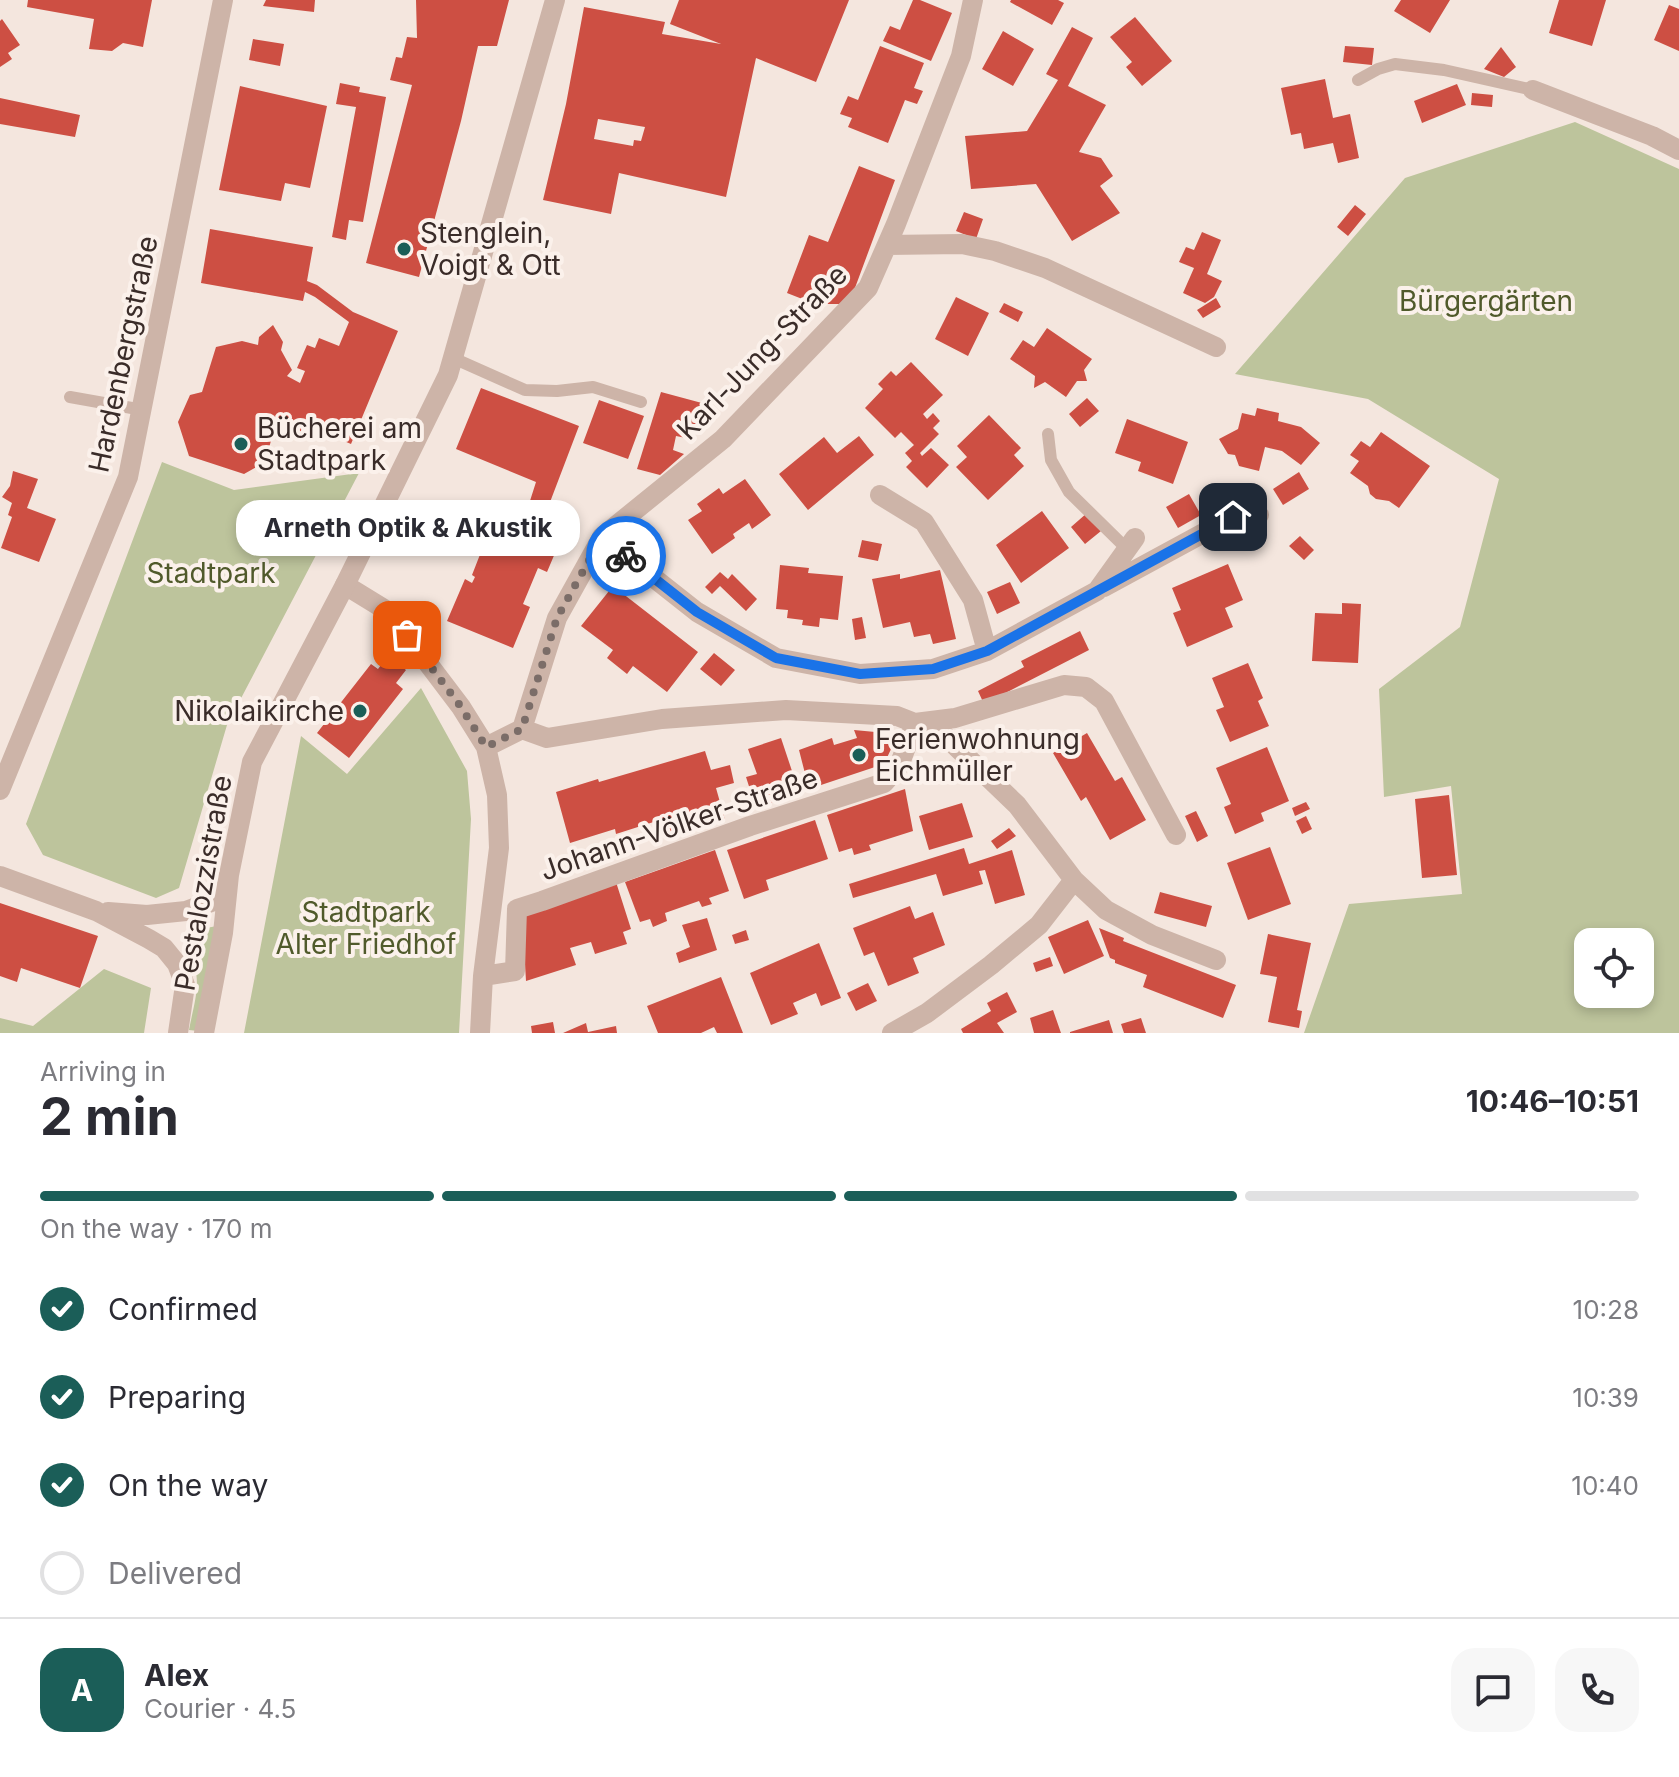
<!DOCTYPE html>
<html lang="en">
<head>
<meta charset="utf-8">
<style>
	body { margin:0; font-family:Inter,sans-serif; background:#f7f7f7; color:#2b2b33; height:100vh; display:flex; flex-direction:column; font-size:30px; white-space:nowrap }
	* { box-sizing:border-box; margin:0 }
	p { font-size:26px; color:#7c7c81 }
	.icon { flex:none; width:44px; height:44px; fill:none; stroke:currentColor; stroke-width:2; stroke-linecap:round; stroke-linejoin:round }
	.map { position:relative; height:1033px; overflow:hidden }
	.sheet { display:flex; flex-direction:column; background:#fff; flex:1 }
	.sheet>* { flex:none }
	.fabs { position:absolute; left:1574px; top:928px; display:grid; gap:16px }
	.fabs a { display:grid; place-items:center; width:80px; height:80px; border-radius:16px; background:#fff; box-shadow:0 4px 12px #0003; font-size:40px }
	.pin { position:absolute; display:grid; place-items:center; width:68px; height:68px; color:#fff; margin:-34px; border-radius:16px; box-shadow:0 4px 12px #0006 }
	.courier { position:absolute; display:grid; place-items:center; width:80px; height:80px; margin:-40px; border:6px solid #1a73e8; border-radius:50%; background:#fff; color:#222; box-shadow:0 2px 10px #0007 }
	.bubble { position:absolute; height:56px; border-radius:24px; background:#fff; box-shadow:0 4px 12px #0003; font-size:26px; font-weight:700; line-height:56px; text-align:center }
	.summary em { font-style:normal; font-weight:700 }
	.summary div { display:flex; flex-direction:column-reverse }
	.summary { display:flex; align-items:center; justify-content:space-between; height:136px; padding:0 40px }
	h1 { font-size:52px; font-weight:700; line-height:60px }
	.bar { display:grid; grid-template-columns:repeat(4,1fr); gap:12px 8px; align-content:center; height:96px; padding:0 40px }
	.bar i { height:10px; border-radius:6px; background:#e1e1e2 }
	.bar .on { background:#1b5e58 }
	.bar p { grid-column:span 4 }
	.line { display:flex; align-items:center; gap:20px; padding:0 40px; border-top:2px solid #e1e1e2 }
	.line div { flex:1 }
	.round { display:grid; place-items:center; flex:none; width:84px; height:84px; border-radius:24px; background:#f7f7f7 }
	ol { padding:0 40px; list-style:none }
	li { display:flex; align-items:center; gap:24px; height:88px }
	li p { margin-inline-start:auto }
	li .icon { padding:8px; border-radius:50%; background:#1b5e58; color:#fff; stroke-width:4 }
	li:last-child { color:#7c7c81 }
	li i { width:44px; height:44px; border:4px solid #e1e1e2; border-radius:50% }
	.map>svg:first-child { display:block }
</style>
</head>
<body>
<div class="map">
<svg width="1679" height="1033" viewBox="0 0 1679 1033">
	<rect width="100%" height="100%" fill="#f4e6de"/>
	<path fill="#bdc49c" fill-rule="evenodd" d="M1575,122L1679,169V1033H1304L1349,904L1462,894L1451,786L1384,797L1379,689L1460,627L1499,479L1368,399L1235,374L1405,178ZM1588,942H1640V994H1588Z
		M162,462L234,490L359,473L227,725L179,888L156,898L43,855L26,824Z
		M421,688L467,771L471,819L459,1033H244L301,736L347,774Z
		M217,926L198,1031L189,1030C194,1002 204,979 189,953L195,930Z
		M104,969L151,988L144,1033H0V1018L33,1026Z"/>
	<path fill="#cd4f43" fill-rule="evenodd" d="M28,0H152L143,47L123,43L112,51L89,49L94,19L27,7Z
		M266,0H315L314,12L263,6Z
		M416,0H509L497,46H478L461,121L419,277L366,263L412,85L390,80L396,57L402,58L407,37L417,38Z
		M679,0H849L816,82L756,58L726,197L619,173L611,214L543,200L566,104L584,7L665,22L662,34L721,44L670,24ZM598,119L645,127L641,141L634,140L633,146L594,139Z
		M913,0H920L952,13L931,61L883,41L890,26L900,30Z
		M1011,0H1058L1064,3L1052,25L1010,2Z
		M1401,0H1450L1430,33L1394,11Z
		M1559,0H1606L1592,46L1549,33Z
		M1669,5L1679,9V51L1654,40Z
		M1135,17L1172,61L1142,86L1126,67L1132,62L1110,37Z
		M2,19L20,45L8,53L12,59L0,67V21Z
		M1072,27L1093,38L1068,86L1106,105L1079,152L1101,158L1113,176L1100,186L1120,213L1072,241L1036,184L971,189L965,136L1027,131L1058,80L1046,74Z
		M1003,31L1034,49L1013,86L982,69Z
		M253,39L284,44L280,66L249,60Z
		M880,46L924,63L914,88L923,91L917,104L905,100L888,143L848,127L852,118L840,114L848,96L858,100Z
		M1345,46L1374,48L1372,65L1343,62Z
		M1501,47L1516,67L1504,77L1484,69Z
		M1325,79L1333,118L1350,114L1359,158L1338,163L1333,143L1304,149L1301,133L1291,135L1281,88Z
		M340,83L360,87L359,92L386,97L363,222L349,220L346,240L332,237L356,107L336,104Z
		M1457,84L1466,105L1422,123L1414,101Z
		M240,86L327,106L310,188L285,183L281,201L219,190Z
		M1472,93L1493,95L1492,107L1471,105Z
		M0,98L80,115L75,137L0,124Z
		M859,166L895,180L849,304H815L787,293L809,235L828,242Z
		M1355,205L1366,214L1348,236L1337,227Z
		M964,212L983,219L976,239L956,231Z
		M210,229L313,247L307,281L317,285L353,312L398,331L351,444L306,425L303,432L276,423L265,462L244,474L189,456L178,422L190,395L202,392L216,347L242,341L258,345L259,337L273,325L283,342L281,350L292,370L287,376L300,383L305,371L297,368L307,345L315,348L319,338L339,346L349,322L315,297L305,292L303,301L201,283Z
		M1202,232L1221,240L1207,274L1222,281L1214,297L1205,303L1183,293L1194,268L1179,262L1186,247L1194,250Z
		M956,297L989,313L968,356L935,339Z
		M1216,298L1221,307L1203,318L1197,310Z
		M1004,303L1023,312L1018,322L999,312Z
		M1047,328L1092,359L1084,370L1087,381H1077L1066,397L1045,382L1034,388L1035,376L1010,359L1023,340L1034,347Z
		M911,362L943,395L923,414L927,419L933,413L940,421L933,428L939,434L920,453L922,456L931,448L949,465L927,488L906,467L912,461L905,453L914,445L901,432L895,438L865,408L883,389L878,384L891,371L896,376Z
		M481,388L579,426L547,510L529,504L536,482L456,449Z
		M661,392L713,406L707,428L690,423L686,438L676,436L673,450L684,454L660,475L637,469Z
		M1087,398L1099,411L1080,427L1069,414Z
		M599,400L644,416L628,459L583,443Z
		M1257,408L1279,413L1278,421L1301,427L1320,443L1301,465L1282,451L1265,447L1259,471L1239,466L1235,455L1228,454L1219,439L1238,429L1242,413L1255,416Z
		M989,415L1021,448L1014,455L1024,466L988,500L956,467L967,457L957,446Z
		M1127,419L1188,442L1173,484L1138,471L1141,462L1115,453Z
		M1381,432L1430,466L1399,508L1389,501L1376,499L1370,494L1368,486L1350,473L1359,461L1350,455L1361,441L1370,447Z
		M859,436L874,455L808,510L779,474L824,437L837,453Z
		M13,471L38,479L27,508L56,519L39,562L1,548L12,517L8,515L12,503L2,497L10,486Z
		M1299,472L1309,489L1283,505L1273,489Z
		M745,479L771,515L752,529L749,523L733,534L735,538L712,554L688,520L702,511L697,504L719,488L723,494Z
		M1189,494L1201,515L1178,528L1166,507Z
		M1042,511L1069,548L1021,583L996,545Z
		M1087,513L1101,531L1085,544L1071,527Z
		M510,518L561,539L547,572L538,568L523,604L530,607L513,648L447,621L465,579L472,583L475,577L472,575L481,552L485,554L488,546L497,549L499,545L495,543L505,520L509,521Z
		M1300,536L1314,550L1304,560L1289,546Z
		M862,540L882,544L878,561L858,557Z
		M1228,564L1243,600L1225,608L1233,627L1187,647L1173,613L1181,610L1172,588Z
		M780,565L809,568L808,573L843,576L838,620L820,618L819,627L802,625L803,620L787,618L788,610L776,609Z
		M940,570L956,639L933,644L930,634L914,637L910,622L883,628L872,579L900,574V579Z
		M720,572L728,579L732,574L757,599L746,611L720,586L712,594L705,587Z
		M1010,582L1020,603L997,614L987,592Z
		M613,586L698,652L667,692L633,666L627,674L607,658L613,650L581,626Z
		M1342,603L1361,604L1358,663L1312,661L1315,613L1342,614Z
		M862,617L866,638L855,640L852,619Z
		M1080,631L1089,650L984,704L978,691L1024,667L1021,661Z
		M714,653L735,670L721,686L700,669Z
		M388,656L406,670L396,683L403,689L349,758L317,733L371,664L378,669Z
		M1248,663L1263,698L1258,701L1269,726L1230,742L1216,710L1224,707L1212,678Z
		M854,730L886,733L892,747L884,764L809,789L799,750L832,738L834,745L857,738Z
		M1087,733L1115,781L1122,777L1146,820L1110,840L1086,797L1081,801L1053,753Z
		M781,738L793,774L784,778L790,796L756,808L746,777L757,774L748,749Z
		M1267,747L1289,801L1261,813L1264,821L1235,834L1224,807L1231,804L1216,768Z
		M705,751L711,770L730,765L734,783L716,788L725,820L672,836L666,818L616,834L615,829L570,843L556,792L598,779L599,782Z
		M905,789L913,831L869,845L871,850L854,855L852,848L839,852L827,815Z
		M1449,795L1457,875L1422,878L1415,799Z
		M1306,802L1310,809L1295,816L1292,808Z
		M962,803L973,837L929,850L919,816Z
		M1196,811L1208,836L1197,842L1185,816Z
		M1306,816L1312,829L1302,834L1296,821Z
		M815,820L828,859L766,880L769,890L744,899L727,850Z
		M1009,828L1016,836L997,849L991,841Z
		M1270,847L1291,904L1248,920L1227,863Z
		M964,848L969,864L1012,850L1025,895L995,904L985,870L979,871L983,884L943,896L936,874L853,898L849,884Z
		M715,850L729,891L709,898L712,904L702,907L699,901L665,913L667,921L653,927L650,919L640,922L625,882Z
		M616,882L631,929L623,932L627,944L595,954L591,942L570,948L576,965L526,981L522,914Z
		M1160,892L1212,906L1206,927L1154,913Z
		M0,903L98,936L80,988L21,968L17,982L0,976Z
		M910,906L915,919L933,912L945,945L913,958L919,973L888,986L874,952L864,956L853,928Z
		M707,918L717,950L679,963L676,953L690,947L682,925Z
		M1088,920L1104,956L1064,974L1048,937Z
		M1099,928L1124,938L1123,941L1236,985L1223,1018L1143,987L1147,975L1115,963V960L1110,958Z
		M746,930L749,940L735,944L732,935Z
		M1268,934L1311,943L1297,1010L1302,1011L1299,1028L1268,1022L1277,977L1260,974Z
		M819,943L841,998L821,1006L816,993L793,1003L798,1014L771,1025L750,973Z
		M1050,957L1053,966L1036,972L1033,963Z
		M721,977L743,1033H717L714,1027L701,1033H658L647,1006Z
		M868,983L877,1001L856,1011L847,993Z
		M1007,992L1017,1012L997,1023L1004,1033H963L961,1029L991,1011L987,1003Z
		M1053,1010L1061,1033H1034L1030,1018Z
		M1141,1018L1146,1033H1124L1121,1024Z
		M1109,1020L1113,1033H1070V1032Z
		M553,1022L555,1033H532L531,1026Z
		M586,1023L588,1032L616,1026L617,1033H563Z"/>
	<g fill="none" stroke-linecap="round" stroke-linejoin="round">
		<path stroke="#cdb4a8" stroke-width="12" d="M1358,80L1378,69L1395,64L1444,70L1533,90
			M453,358L525,390L557,391L593,387L641,402
			M70,397L143,410
			M1048,434L1051,460L1069,492L1127,549"/>
		<path stroke="#cdb4a8" stroke-width="20" d="M1533,90L1652,136L1679,150
			M887,245L962,244L995,251L1045,268L1216,347
			M880,495L924,522L973,600L987,651
			M602,537L697,612L776,658L860,674L933,669L987,651L1097,591L1135,538
			M345,585L389,612L461,707L486,747L497,795L499,848L483,976L480,1033
			M1104,587L1233,517L1259,515
			M522,729L557,618L602,537L723,439L868,288L896,224L961,56L973,0
			M486,747L522,729L547,738L662,719L786,710L897,716L943,734L1017,805L1074,880L1106,910L1152,935L1216,960
			M483,976L515,971L517,909L542,901L750,826L884,783L899,766L915,723L955,718L1064,685L1086,687L1104,701L1176,835
			M892,1033L927,1013L991,965L1039,925L1074,880"/>
		<path stroke="#cdb4a8" stroke-width="20" d="M0,790L128,477L223,0
			M0,876L96,911L149,939L164,948L177,964L185,985L178,1033
			M108,912L147,915L186,911L211,902L225,880
			M204,1033L223,933L229,875L252,762L345,585L448,375L555,0"/>
	</g>
	<g fill="none" stroke-linecap="round" stroke-linejoin="round">
		<path stroke="#7b6d68" stroke-width="8" stroke-dasharray="0 14.4" d="M407,635L461,707L486,747L522,729L557,618L602,537L626,556"/>
		<path stroke="#1a73e8" stroke-width="10" d="M626,556L697,612L776,658L860,674L933,669L987,651L1233,517"/>
	</g>
	<g fill="#1b5e58" stroke="#fbf1eb" stroke-width="3">
		<circle cx="404" cy="249" r="8"/>
		<circle cx="241" cy="444" r="8"/>
		<circle cx="360" cy="711" r="8"/>
		<circle cx="859" cy="755" r="8"/>
	</g>
	<g text-anchor="middle" dominant-baseline="central" stroke-width="8" stroke-linejoin="round" paint-order="stroke">
		<g font-size="28" fill="#3a2c29" stroke="#fbf1eb" text-anchor="start">
			<text x="420" y="233">Stenglein,<tspan x="420" dy="32">Voigt &amp; Ott</tspan></text>
			<text x="257" y="428">Bücherei am<tspan x="257" dy="32">Stadtpark</tspan></text>
			<text x="344" y="711" text-anchor="end">Nikolaikirche</text>
			<text x="875" y="739">Ferienwohnung<tspan x="875" dy="32">Eichmüller</tspan></text>
		</g>
		<g font-size="28" fill="#505a2b" stroke="#fbf1eb">
			<text x="1486" y="301">Bürgergärten</text>
			<text x="211" y="573">Stadtpark</text>
			<text x="366" y="912">Stadtpark<tspan x="366" dy="32">Alter Friedhof</tspan></text>
		</g>
		<g font-size="28" fill="#3a2c29" stroke="#fbf1eb">
			<text transform="translate(762 352) rotate(-46)">Karl-Jung-Straße</text>
			<text transform="translate(123 354) rotate(-78)">Hardenbergstraße</text>
			<text transform="translate(679 824) rotate(-19)">Johann-Völker-Straße</text>
			<text transform="translate(203 883) rotate(-80)">Pestalozzistraße</text>
		</g>
	</g>
</svg>
<div class="fabs">
<a><svg class="icon" aria-label="locate" viewBox="0 0 24 24"><circle cx="12" cy="12" r="6"/><path d="M12 2v4M12 18v4M2 12h4M18 12h4"/></svg></a>
</div>
<div class="pin" style="left:407px;top:635px;background:#ea580c"><svg class="icon" aria-label="bag" viewBox="0 0 24 24"><path d="M5 8h14l-1 12H6zM9 8a3 3 0 0 1 6 0"/></svg></div>
<div class="pin" style="left:1233px;top:517px;background:#1f2937"><svg class="icon" aria-label="home" viewBox="0 0 24 24"><path d="M3 11l9-7 9 7M6 9v11h12V9"/></svg></div>
<div class="courier" style="left:626px;top:556px"><svg class="icon" aria-label="bike" viewBox="0 0 24 24"><circle cx="6" cy="16" r="4"/><circle cx="18" cy="16" r="4"/><path d="M6 16l4-8h5l3 8M10 8l3 8H6M13 5h3"/></svg></div>
<div class="bubble" style="left:236px;top:500px;width:344px">Arneth Optik &amp; Akustik</div>
</div>
<section class="sheet">
<div class="summary"><div><h1>2 min</h1><p>Arriving in</p></div><em>10:46–10:51</em></div>
<div class="bar"><i class="on"></i><i class="on"></i><i class="on"></i><i></i><p>On the way · 170 m</p></div>
<ol>
<li><svg class="icon" aria-label="check" viewBox="0 0 24 24"><path d="M5 12l5 5 9-10"/></svg>Confirmed<p>10:28</p></li>
<li><svg class="icon" aria-label="check" viewBox="0 0 24 24"><path d="M5 12l5 5 9-10"/></svg>Preparing<p>10:39</p></li>
<li><svg class="icon" aria-label="check" viewBox="0 0 24 24"><path d="M5 12l5 5 9-10"/></svg>On the way<p>10:40</p></li>
<li><i></i>Delivered</li>
</ol>
<div class="line" style="height:144px"><b class="round" style="background:#1b5e58;color:#fff">A</b><div><b>Alex</b><p>Courier · 4.5</p></div><a class="round"><svg class="icon" aria-label="chat" viewBox="0 0 24 24"><path d="M4 5h16v11H9l-5 4z"/></svg></a><a class="round"><svg class="icon" aria-label="phone" viewBox="0 0 24 24"><path d="M5 4h4l2 5-3 2q2 4 5 5l2-3 5 2v4C11 20 4 13 5 4z"/></svg></a></div>
</section>
</body>
</html>
